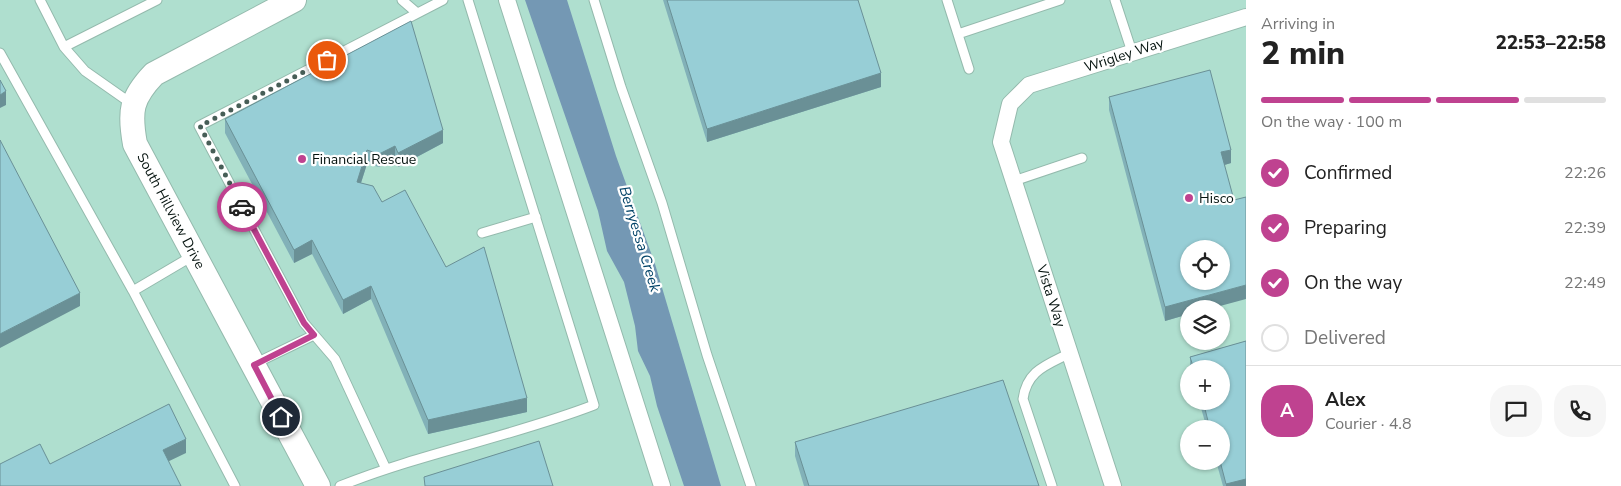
<!DOCTYPE html>
<html lang="en">
<head>
<meta charset="utf-8">
<style>
	body { margin:0; font-family:"Nunito Sans",sans-serif; background:#f6f6f6; color:#222; height:100vh; display:flex; flex-direction:column; font-size:19px; white-space:nowrap }
	* { box-sizing:border-box; margin:0 }
	p { font-size:16px; color:#767676 }
	.icon { flex:none; width:28px; height:28px; fill:none; stroke:currentColor; stroke-width:2; stroke-linecap:round; stroke-linejoin:round }
	.map { position:relative; flex:1; overflow:hidden }
	.side { display:flex; flex-direction:column; background:#fff; width:375px }
	.side>* { flex:none }
	.controls { position:absolute; left:1180px; top:240px; display:grid; gap:10px }
	.controls a { display:grid; place-items:center; width:50px; height:50px; border-radius:50%; background:#fff; box-shadow:0 1px 4px #0004; font-size:25px }
	.pin { position:absolute; display:grid; place-items:center; width:42px; height:42px; color:#fff; margin:-21px; border:2px solid #fff; border-radius:50%; box-shadow:0 1px 5px #0007 }
	.courier { position:absolute; display:grid; place-items:center; width:50px; height:50px; margin:-25px; border:4px solid #bf4290; border-radius:50%; background:#fff; color:#222; box-shadow:0 1px 6px #0007 }
	.overview em { font-style:normal; font-weight:800 }
	.overview div { display:flex; flex-direction:column-reverse }
	.overview { display:flex; align-items:center; justify-content:space-between; height:85px; padding:0 15px }
	h1 { font-size:32px; font-weight:800; line-height:38px }
	.bar { display:grid; grid-template-columns:repeat(4,1fr); gap:8px 5px; align-content:center; height:60px; padding:0 15px }
	.bar i { height:6px; border-radius:4px; background:#e0e0e0 }
	.bar .selected { background:#bf4290 }
	.bar p { grid-column:span 4 }
	.line { display:flex; align-items:center; gap:12px; padding:0 15px; border-top:1px solid #e0e0e0 }
	.line div { flex:1 }
	.round { display:grid; place-items:center; flex:none; width:52px; height:52px; border-radius:20px; background:#f6f6f6 }
	ol { padding:0 15px; list-style:none }
	li { display:flex; align-items:center; gap:15px; height:55px }
	li p { margin-inline-start:auto }
	li .icon { padding:5px; border-radius:50%; background:#bf4290; color:#fff; stroke-width:4 }
	li:last-child { color:#767676 }
	li i { width:28px; height:28px; border:2px solid #e0e0e0; border-radius:50% }
	main { display:flex; flex:1; min-height:0 }
	.map>svg:first-child { display:block }
</style>
</head>
<body>
<main>
<div class="map">
<svg width="1246" height="486" viewBox="0 0 1246 486">
	<rect width="100%" height="100%" fill="#c2e9dc"/>
	<path fill="#afdfcf" fill-rule="evenodd" d="M0,0H1246V486H0ZM1189,249H1221V281H1189ZM1189,309H1221V341H1189ZM1189,369H1221V401H1189ZM1189,429H1221V461H1189Z"/>
	<path fill="#7498b4" d="M525,0H567L616,156L655,264L721,486H684L657,406L650,376L638,351L635,326L624,282L607,251L598,211Z"/>
	<g fill="none" stroke-linecap="round" stroke-linejoin="round">
		<defs>
			<path id="lane" d="M40,0L64,47L85,71L132,104
				M402,0L417,13
				M594,0L621,87L662,203L707,355L751,486
				M947,0L969,69
				M1115,0L1132,52
				M958,34L1060,0
				M64,47L157,0
				M0,53L133,291L235,486
				M1014,181L1082,158
				M482,233L536,217
				M133,291L194,255
				M254,364L314,335
				M386,469L335,359L304,323L199,126L443,0
				M340,486C422,453 511,437 594,405L468,0
				M1052,486L1023,399C1027,370 1047,365 1070,353"/>
			<path id="street" d="M507,0L662,486
				M1113,486L1001,142L1010,104L1029,85L1246,17"/>
			<path id="secondary" d="M294,0L154,74C131,98 129,111 135,144L318,486"/>
		</defs>
		<use href="#lane" stroke="#94baad" stroke-width="11"/>
		<use href="#street" stroke="#94baad" stroke-width="18"/>
		<use href="#secondary" stroke="#94baad" stroke-width="26"/>
		<use href="#lane" stroke="#fff" stroke-width="9"/>
		<use href="#street" stroke="#fff" stroke-width="16"/>
		<use href="#secondary" stroke="#fff" stroke-width="24"/>
	</g>
	<path fill="#82b1b8" d="M663,0H858L881,87L707,142Z
		M1109,97L1231,163L1224,165L1189,309V314L1165,321L1109,110Z
		M225,119L443,143L398,167L395,159L379,167L367,164L361,183L382,202L446,267L527,412L428,434L371,299L343,314L312,254L294,263L225,133Z
		M1246,341V486H1223L1216,461H1221V429H1207L1199,401H1221V369H1190V357Z
		M795,442L1039,486H804L795,456Z"/>
	<path fill="#6a9096" d="M881,73V87L707,142V129Z
		M6,91V105L0,108V95Z
		M443,130V143L398,167V153Z
		M395,146V159L379,167V154Z
		M367,150V164L357,195V182Z
		M1231,150V163L1221,166V152Z
		M312,240V254L294,263V250Z
		M1246,285V299L1209,309H1189V314L1165,321V307Z
		M371,286V299L343,314V300Z
		M80,293V306L0,348V334Z
		M527,398V412L428,434V420Z
		M186,439V453L163,464V450Z
		M1246,479V486H1226V484Z"/>
	<path fill="#97ced6" stroke="#6a9096" fill-rule="evenodd" d="M667,0H858L881,73L707,129Z
		M411,21L443,130L398,153L395,146L379,154L367,150L357,182L373,186L382,202L405,190L446,267L484,247L527,398L428,420L371,286L343,300L312,240L294,250L225,119Z
		M1210,70L1231,150L1221,152L1234,200L1246,197V285L1165,307L1109,97ZM1189,249H1221V281H1189Z
		M0,80L6,91L0,95Z
		M0,140L80,293L0,334Z
		M1246,341V479L1226,484L1220,461H1221V429H1210L1203,401H1221V369H1194L1190,357Z
		M1003,380L1039,486H809L795,442Z
		M169,404L186,439L163,450L181,486H0V464L40,444L50,464Z
		M539,441L553,486H425L424,477Z"/>
	<g fill="none" stroke-linecap="round" stroke-linejoin="round">
		<path stroke="#475e57" stroke-width="5" stroke-dasharray="0 9" d="M242,207L200,126L327,60"/>
		<path stroke="#bf4290" stroke-width="6" d="M242,207L304,323L314,335L254,365L281,417"/>
	</g>
	<g fill="#bf4290" stroke="#fff" stroke-width="2">
		<circle cx="302" cy="159" r="5"/>
		<circle cx="1189" cy="198" r="5"/>
	</g>
	<g text-anchor="middle" dominant-baseline="central" stroke-width="4.5" stroke-linejoin="round" paint-order="stroke">
		<g font-size="14" fill="#05130f" stroke="#fff">
			<text transform="translate(1124 55) rotate(-18)">Wrigley Way</text>
			<text transform="translate(171 211) rotate(62)">South Hillview Drive</text>
			<text transform="translate(1051 296) rotate(72)">Vista Way</text>
		</g>
		<g font-size="14" fill="#05130f" stroke="#fff" text-anchor="start">
			<text x="312" y="159">Financial Rescue</text>
			<text x="1199" y="198">Hisco</text>
		</g>
		<g font-size="15" font-style="italic" fill="#004267" stroke="#fff">
			<text transform="translate(640 239) rotate(73)">Berryessa Creek</text>
		</g>
	</g>
</svg>
<div class="controls">
<a><svg class="icon" aria-label="locate" viewBox="0 0 24 24"><circle cx="12" cy="12" r="6"/><path d="M12 2v4M12 18v4M2 12h4M18 12h4"/></svg></a>
<a><svg class="icon" aria-label="layers" viewBox="0 0 24 24"><path d="M12 4l9 5-9 5-9-5zM3 14l9 5 9-5"/></svg></a>
<a>+</a>
<a>−</a>
</div>
<div class="pin" style="left:327px;top:60px;background:#ea580c"><svg class="icon" aria-label="bag" viewBox="0 0 24 24"><path d="M5 8h14l-1 12H6zM9 8a3 3 0 0 1 6 0"/></svg></div>
<div class="pin" style="left:281px;top:417px;background:#1f2937"><svg class="icon" aria-label="home" viewBox="0 0 24 24"><path d="M3 11l9-7 9 7M6 9v11h12V9"/></svg></div>
<div class="courier" style="left:242px;top:207px"><svg class="icon" aria-label="car" viewBox="0 0 24 24"><path d="M5 17H2v-5l4-1 3-4h7l3 4 3 1v5h-3M9 17h6M6 11h13"/><circle cx="7" cy="17" r="2"/><circle cx="17" cy="17" r="2"/></svg></div>
</div>
<section class="side">
<div class="overview"><div><h1>2 min</h1><p>Arriving in</p></div><em>22:53–22:58</em></div>
<div class="bar"><i class="selected"></i><i class="selected"></i><i class="selected"></i><i></i><p>On the way · 100 m</p></div>
<ol>
<li><svg class="icon" aria-label="check" viewBox="0 0 24 24"><path d="M5 12l5 5 9-10"/></svg>Confirmed<p>22:26</p></li>
<li><svg class="icon" aria-label="check" viewBox="0 0 24 24"><path d="M5 12l5 5 9-10"/></svg>Preparing<p>22:39</p></li>
<li><svg class="icon" aria-label="check" viewBox="0 0 24 24"><path d="M5 12l5 5 9-10"/></svg>On the way<p>22:49</p></li>
<li><i></i>Delivered</li>
</ol>
<div class="line" style="height:90px"><b class="round" style="background:#bf4290;color:#fff">A</b><div><b>Alex</b><p>Courier · 4.8</p></div><a class="round"><svg class="icon" aria-label="chat" viewBox="0 0 24 24"><path d="M4 5h16v11H9l-5 4z"/></svg></a><a class="round"><svg class="icon" aria-label="phone" viewBox="0 0 24 24"><path d="M5 4h4l2 5-3 2q2 4 5 5l2-3 5 2v4C11 20 4 13 5 4z"/></svg></a></div>
</section>
</main>
</body>
</html>
